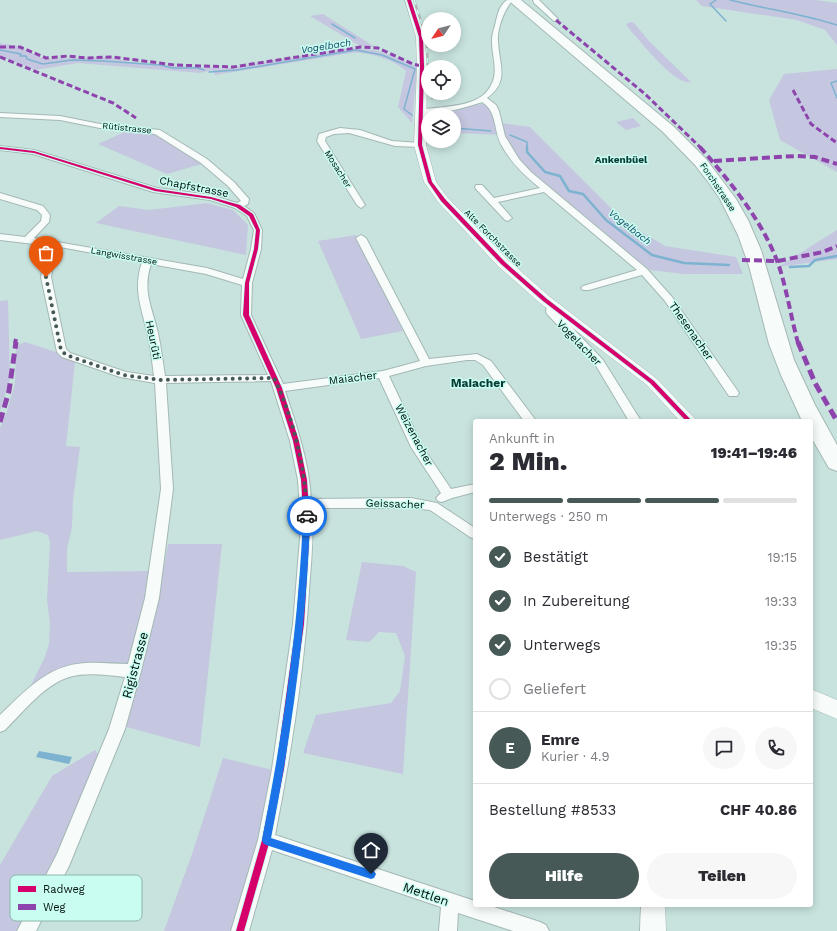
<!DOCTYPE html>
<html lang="de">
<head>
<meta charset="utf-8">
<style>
	body { margin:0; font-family:"Work Sans",sans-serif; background:#f7f7f7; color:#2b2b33; height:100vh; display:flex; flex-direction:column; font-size:15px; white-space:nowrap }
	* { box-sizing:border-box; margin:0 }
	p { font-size:13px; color:#7c7c81 }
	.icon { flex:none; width:22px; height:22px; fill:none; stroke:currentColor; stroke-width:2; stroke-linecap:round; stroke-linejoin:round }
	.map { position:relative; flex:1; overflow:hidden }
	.sheet { position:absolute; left:473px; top:419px; width:340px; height:488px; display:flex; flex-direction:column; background:#fff; border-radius:4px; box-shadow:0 2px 10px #0003 }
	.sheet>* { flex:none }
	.needle { width:26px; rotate:235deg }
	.buttons { position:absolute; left:421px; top:12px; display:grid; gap:8px }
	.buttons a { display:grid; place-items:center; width:40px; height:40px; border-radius:50%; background:#fff; box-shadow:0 2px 10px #0003; font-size:20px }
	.pin { position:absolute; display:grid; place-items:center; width:34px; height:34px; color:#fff; margin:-41px -17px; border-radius:50% 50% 50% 0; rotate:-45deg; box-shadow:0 0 4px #0007 }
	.pin .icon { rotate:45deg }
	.courier { position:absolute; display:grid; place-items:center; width:40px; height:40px; margin:-20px; border:3px solid #1a73e8; border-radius:50%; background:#fff; color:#222; box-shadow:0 1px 5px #0007 }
	.head em { font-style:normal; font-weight:800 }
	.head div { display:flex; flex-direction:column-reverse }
	.head { display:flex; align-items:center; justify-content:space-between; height:68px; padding:0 16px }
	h1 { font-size:26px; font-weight:800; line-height:30px }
	.bar { display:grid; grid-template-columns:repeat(4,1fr); gap:6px 4px; align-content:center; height:48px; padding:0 16px }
	.bar i { height:5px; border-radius:3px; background:#e1e1e2 }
	.bar .on { background:#465956 }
	.bar p { grid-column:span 4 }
	.line { display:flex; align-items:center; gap:10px; padding:0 16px; border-top:1px solid #e1e1e2 }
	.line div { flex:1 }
	.round { display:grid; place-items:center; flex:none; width:42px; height:42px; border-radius:21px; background:#f7f7f7 }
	ol { padding:0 16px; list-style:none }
	li { display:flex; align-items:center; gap:12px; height:44px }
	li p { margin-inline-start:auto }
	li .icon { padding:4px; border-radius:50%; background:#465956; color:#fff; stroke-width:4 }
	li:last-child { color:#7c7c81 }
	li i { width:22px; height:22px; border:2px solid #e1e1e2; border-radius:50% }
	.action { display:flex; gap:8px; margin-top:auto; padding:8px 16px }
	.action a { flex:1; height:46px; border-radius:24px; background:#465956; color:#fff; font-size:16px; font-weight:800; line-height:46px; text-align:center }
	.action a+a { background:#f7f7f7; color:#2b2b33 }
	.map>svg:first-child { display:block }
</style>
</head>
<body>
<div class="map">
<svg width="837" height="931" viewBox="0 0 837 931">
	<rect width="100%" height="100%" fill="#c8e3de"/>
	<path fill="#c4c7df" d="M696,0H816L837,3V45L825,30L797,20L702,6Z
		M323,14L375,47L360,46L310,16Z
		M630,22L634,23L649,41L691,82C675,86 641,42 630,30L626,24Z
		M0,43L17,46L44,59L107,57L131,62L175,66L223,68L215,70L345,49C374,45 392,56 417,67L412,123L398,107L406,71C395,60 367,51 351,53L215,75L212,70L200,73L78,63L35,70L0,56Z
		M837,69V172L780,140L769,100L784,74Z
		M483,104L488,107L487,108H489L494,122L530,127L624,221L665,246L736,257L743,274H684L650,270L549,188L528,169L510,146L505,135L454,133V115H438L475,105Z
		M633,118L641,126L626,130L616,122Z
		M129,130L154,133L202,164L167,174L98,144Z
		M207,203L233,210L248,225L246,255L96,223L119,206L149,210Z
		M837,230V259L778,267Z
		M356,235L403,331L361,339L318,241Z
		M8,300L10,379L0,411V301Z
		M25,342L56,352L59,356L75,362L66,446L80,447L73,500L72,527L67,549V572L154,571L130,662L126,664L103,666L30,687L44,659L49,644L50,623L47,600L50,543L48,535L37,531L0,540V428L7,411L15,383L16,348L18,345Z
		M168,544H222L200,747L123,726L141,672L157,607Z
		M362,562L403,566L416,572L403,774L303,753L316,715L391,703L400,691L405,656L396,633L379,632L369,642L346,640Z
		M95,750L100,757L66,836L18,931H0V865L52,776Z
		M223,758L273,770L262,829L234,931H164L192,854Z"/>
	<path fill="#7db3d0" d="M39,751L72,757L69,764L36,757Z"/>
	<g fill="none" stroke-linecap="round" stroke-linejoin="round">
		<path stroke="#7db3d0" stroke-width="1.5" d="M716,0L710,4L726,21
			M730,0C766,9 802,14 837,25
			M332,24L355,38
			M0,50L21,54L20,56H26L27,59L43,64L72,60L103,61L160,65L173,68H197L204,70
			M209,72L237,70L356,50L382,55L415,69L404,109L412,115
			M837,81L831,83L837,98
			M454,128L491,131
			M510,135L527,142V148"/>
		<path stroke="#7db3d0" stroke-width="2.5" d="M527,147V152L545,172L560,176L569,191L583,194L606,220L652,255L684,263L729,265
			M790,267L809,266L815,260L837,256"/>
		<defs>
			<path id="street" d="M507,0L512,1C504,10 497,29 498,41C499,65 510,81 487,98L496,105L499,111L505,136L519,159L531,172L647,269L672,297L737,390L739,393L737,396H729L665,301L642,275L589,290H583L581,288L583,286L637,270L544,192L498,202L512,218L508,221L505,220L476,189L475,187L476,185H482L494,198L540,188C525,176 511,163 502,146C493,131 498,112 482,102C471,106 426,119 417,112C422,108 429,109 435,108C452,106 477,105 488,90C501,73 491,57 492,39C492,33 495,27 496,21C498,13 499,6 507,0Z
				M533,0H539L558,19V21H554L534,3Z
				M0,113L60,116L100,124L160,130L207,159L234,182L249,199L248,204L244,206L254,213L262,230L261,249L252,283L251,315L283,384L383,371L420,361L356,238L361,235L366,238L429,359L477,354L491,361L534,418L536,421H524L483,365L475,360H467L426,366L389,376L422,446L451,489L475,484V492L452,498L442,502L438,501L436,498L441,493L411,447L379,378L285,391C297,427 309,462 311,499L411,498L437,503L475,528V539L470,537L430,510L411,508H312C314,536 311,563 309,591C304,672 291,754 275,835L475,901V905H488L540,922L546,925L549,931H513L458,913L457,931H439L441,907L272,850L249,931H231L258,840L272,769L293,624L301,526L298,480L290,441L271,381L166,383L173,489L159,598L141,671L125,729L69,866L36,931H17L57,854L109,729L125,677C107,675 87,672 69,677C44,685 24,711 5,730L0,732V715C25,691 48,665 85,663C99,662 114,664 128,664L145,598L161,489L155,383L120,377L62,357L57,352L41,277L44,259L51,246L0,240V234L25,237L41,221L42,215L37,210L0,199V193L43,206L50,215L49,222L34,238L207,268L243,279L251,249L254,230L247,216L235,208L210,200L153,192L33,154L0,150V146L34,150L157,188L211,195L237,203L241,201L228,186L201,163L155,134L100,128L60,120L0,117ZM60,247L142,262C133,290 141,306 147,332C151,347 152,361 154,376L126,372L70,353L66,349L51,277L54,259ZM151,264L206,274L242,285L241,315L268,375L165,376C163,362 161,348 158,333C152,307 142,291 151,264Z
				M340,128L360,130L392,141L420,143L424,145L420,147L395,146L349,133L334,134L326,137L325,141L365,205L361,208L357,205L317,141L319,134Z
				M552,302L557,305L556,311L603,360L641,421H629L595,364L547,314L546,312L547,305Z"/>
			<path id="secondary" d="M405,0H413L426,37L427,66L426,145L436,182L447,197L508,260L550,297L657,379L697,421H680L647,385L540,303L498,266L439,203L424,182L414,145L417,66L416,37Z
				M811,689L837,700V719L811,708Z
				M641,905H665L666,931H640Z"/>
			<path id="highway" d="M508,0H521L673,126L706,159L736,199L748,220L761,250L794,360L815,405L837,445V471L829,468L811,437V421H802L781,375L769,344L749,266L738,235L720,199L709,183L695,165L663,132Z"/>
		</defs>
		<use href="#street" stroke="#a3b8b4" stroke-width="2"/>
		<use href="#secondary" stroke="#a3b8b4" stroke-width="1"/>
		<use href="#highway" stroke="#a3b8b4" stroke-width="2"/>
		<use href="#street" fill="#f7fbfa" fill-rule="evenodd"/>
		<use href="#secondary" fill="#f7fbfa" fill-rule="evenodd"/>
		<use href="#highway" fill="#f7fbfa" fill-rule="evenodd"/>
		<defs>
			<path id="rail" d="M414,0L426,36L428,67
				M432,93V98"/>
		</defs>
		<use href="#rail" stroke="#b0b7b6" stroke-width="2.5"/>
		<use href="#rail" stroke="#c9fdf1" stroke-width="1.5" stroke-dasharray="5" stroke-linecap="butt"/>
		<path stroke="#8e44ad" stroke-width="3" stroke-dasharray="6 3" stroke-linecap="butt" d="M556,20L645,94L701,148
			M0,47H20L46,58L68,56L86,58L112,57L175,65L233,67L361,47L378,48L413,64L422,66
			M0,57L113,103L136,118
			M793,90L811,124L837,143"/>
		<path stroke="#8e44ad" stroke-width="4" stroke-dasharray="8 4" stroke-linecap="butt" d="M700,147C731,183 763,221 779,266C787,291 791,317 798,343
			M714,161L796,156L815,157L837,164
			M742,260L778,261L823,252L837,246
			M15,343L16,339"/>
		<path stroke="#8e44ad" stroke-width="5" stroke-dasharray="10 5" stroke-linecap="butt" d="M798,342L815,383L837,421
			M0,422L9,391L16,342"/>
		<defs>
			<path id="cycleway" d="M407,0H411L423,37L424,66L422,145L432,182L445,199L505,262L547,299L654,381L692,421H686L650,383L543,301L501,264L441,201L428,182L418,145L420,66L419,37Z
				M0,147L34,151L157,189L211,197L240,205L253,214L260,230L258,249L249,283V315L282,388L299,441L307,480L310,526L304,624L284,769L270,840L244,931H236L262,840L276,769L296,624L304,526L301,480L293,441L276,388L243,315L245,283L254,249L256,230L249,216L236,207L211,199L155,191L34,153L0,149Z"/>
		</defs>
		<use href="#cycleway" stroke="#c9fdf1" stroke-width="2"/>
		<use href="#cycleway" fill="#d6006c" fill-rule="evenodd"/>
	</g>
	<path fill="#1a73e8" d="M307,513L310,516C307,624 292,731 271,838L374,871L376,874L374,878L371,879L266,845L263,843L262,840C283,733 299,625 303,516Z"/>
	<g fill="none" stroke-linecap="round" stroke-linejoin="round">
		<path stroke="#465956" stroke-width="4" stroke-dasharray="0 7.2" d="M46,277L61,350L66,355L124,375L160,380L274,378C294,419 306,471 307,516"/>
	</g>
	<g text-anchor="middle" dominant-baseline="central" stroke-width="3" stroke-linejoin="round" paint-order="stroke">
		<g font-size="9" fill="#000f0c" stroke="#c9fdf1">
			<text transform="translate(127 128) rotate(6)">Rütistrasse</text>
			<text transform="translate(338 169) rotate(58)">Mosacher</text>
			<text transform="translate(718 187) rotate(56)">Forchstrasse</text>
			<text transform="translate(493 238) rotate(45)">Alte Forchstrasse</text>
			<text transform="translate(124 256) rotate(10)">Langwisstrasse</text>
		</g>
		<g font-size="10" font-style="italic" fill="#114463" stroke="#c9fdf1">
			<text transform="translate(326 46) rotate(-9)">Vogelbach</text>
			<text transform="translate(630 227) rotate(38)">Vogelbach</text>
		</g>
		<g font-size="10" font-weight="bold" fill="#073c34" stroke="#c9fdf1">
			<text x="621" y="159">Ankenbüel</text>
		</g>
		<g font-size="11" fill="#000f0c" stroke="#c9fdf1">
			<text transform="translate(194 187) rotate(11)">Chapfstrasse</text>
			<text transform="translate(691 331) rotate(55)">Thesenacher</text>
			<text transform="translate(153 340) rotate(78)">Heurüti</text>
			<text transform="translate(579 343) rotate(46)">Vogelacher</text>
			<text transform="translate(353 378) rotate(-7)">Maiacher</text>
			<text transform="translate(414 435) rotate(62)">Weizenacher</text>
			<text transform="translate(395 504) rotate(2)">Geissacher</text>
		</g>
		<g font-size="12" font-weight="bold" fill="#073c34" stroke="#c9fdf1">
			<text x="478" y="383">Maiacher</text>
		</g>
		<g font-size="13" fill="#000f0c" stroke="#c9fdf1">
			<text transform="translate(135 665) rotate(-75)">Rigistrasse</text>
			<text transform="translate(426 894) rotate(19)">Mettlen</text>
		</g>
	</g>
	<rect x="10" y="875" width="132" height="46" rx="6" fill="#c9fdf1" stroke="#8db6ac" stroke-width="1"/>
	<rect x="18" y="886" width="18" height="6" fill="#d6006c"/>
	<rect x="18" y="904" width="18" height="6" fill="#8e44ad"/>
	<g font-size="11" fill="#000f0c">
		<text x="43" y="893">Radweg</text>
		<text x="43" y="911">Weg</text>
	</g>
</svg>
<div class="buttons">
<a><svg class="needle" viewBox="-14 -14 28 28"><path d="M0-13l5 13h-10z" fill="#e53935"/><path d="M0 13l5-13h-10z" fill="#7c7c81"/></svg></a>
<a><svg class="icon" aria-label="locate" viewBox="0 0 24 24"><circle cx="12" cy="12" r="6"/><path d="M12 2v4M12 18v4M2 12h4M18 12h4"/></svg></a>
<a><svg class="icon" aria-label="layers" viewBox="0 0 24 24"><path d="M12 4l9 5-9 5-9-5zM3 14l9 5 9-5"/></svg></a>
</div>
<div class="pin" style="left:46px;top:277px;background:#ea580c"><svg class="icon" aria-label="bag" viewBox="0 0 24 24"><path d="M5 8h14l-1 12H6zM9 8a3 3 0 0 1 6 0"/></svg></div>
<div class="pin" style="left:371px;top:874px;background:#1f2937"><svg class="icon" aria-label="home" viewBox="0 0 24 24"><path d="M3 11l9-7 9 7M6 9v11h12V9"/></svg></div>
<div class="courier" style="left:307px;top:516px"><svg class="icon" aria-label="car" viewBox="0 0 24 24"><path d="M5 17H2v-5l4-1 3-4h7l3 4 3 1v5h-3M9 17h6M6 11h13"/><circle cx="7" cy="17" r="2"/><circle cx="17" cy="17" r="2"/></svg></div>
<section class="sheet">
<div class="head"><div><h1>2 Min.</h1><p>Ankunft in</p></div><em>19:41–19:46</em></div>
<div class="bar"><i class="on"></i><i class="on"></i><i class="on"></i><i></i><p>Unterwegs · 250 m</p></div>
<ol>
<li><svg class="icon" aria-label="check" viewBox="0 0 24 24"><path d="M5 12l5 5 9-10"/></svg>Bestätigt<p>19:15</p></li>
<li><svg class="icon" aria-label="check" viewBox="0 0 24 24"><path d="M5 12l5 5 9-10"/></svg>In Zubereitung<p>19:33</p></li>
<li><svg class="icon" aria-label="check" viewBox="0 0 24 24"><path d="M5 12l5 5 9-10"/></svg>Unterwegs<p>19:35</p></li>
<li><i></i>Geliefert</li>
</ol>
<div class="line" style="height:72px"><b class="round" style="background:#465956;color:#fff">E</b><div><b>Emre</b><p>Kurier · 4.9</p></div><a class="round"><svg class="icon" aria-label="chat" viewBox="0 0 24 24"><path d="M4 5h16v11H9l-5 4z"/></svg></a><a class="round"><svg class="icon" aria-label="phone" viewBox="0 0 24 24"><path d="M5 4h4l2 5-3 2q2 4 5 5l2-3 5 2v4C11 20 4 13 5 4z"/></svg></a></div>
<div class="line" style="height:52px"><div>Bestellung #8533</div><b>CHF 40.86</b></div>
<div class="action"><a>Hilfe</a><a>Teilen</a></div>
</section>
</div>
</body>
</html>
